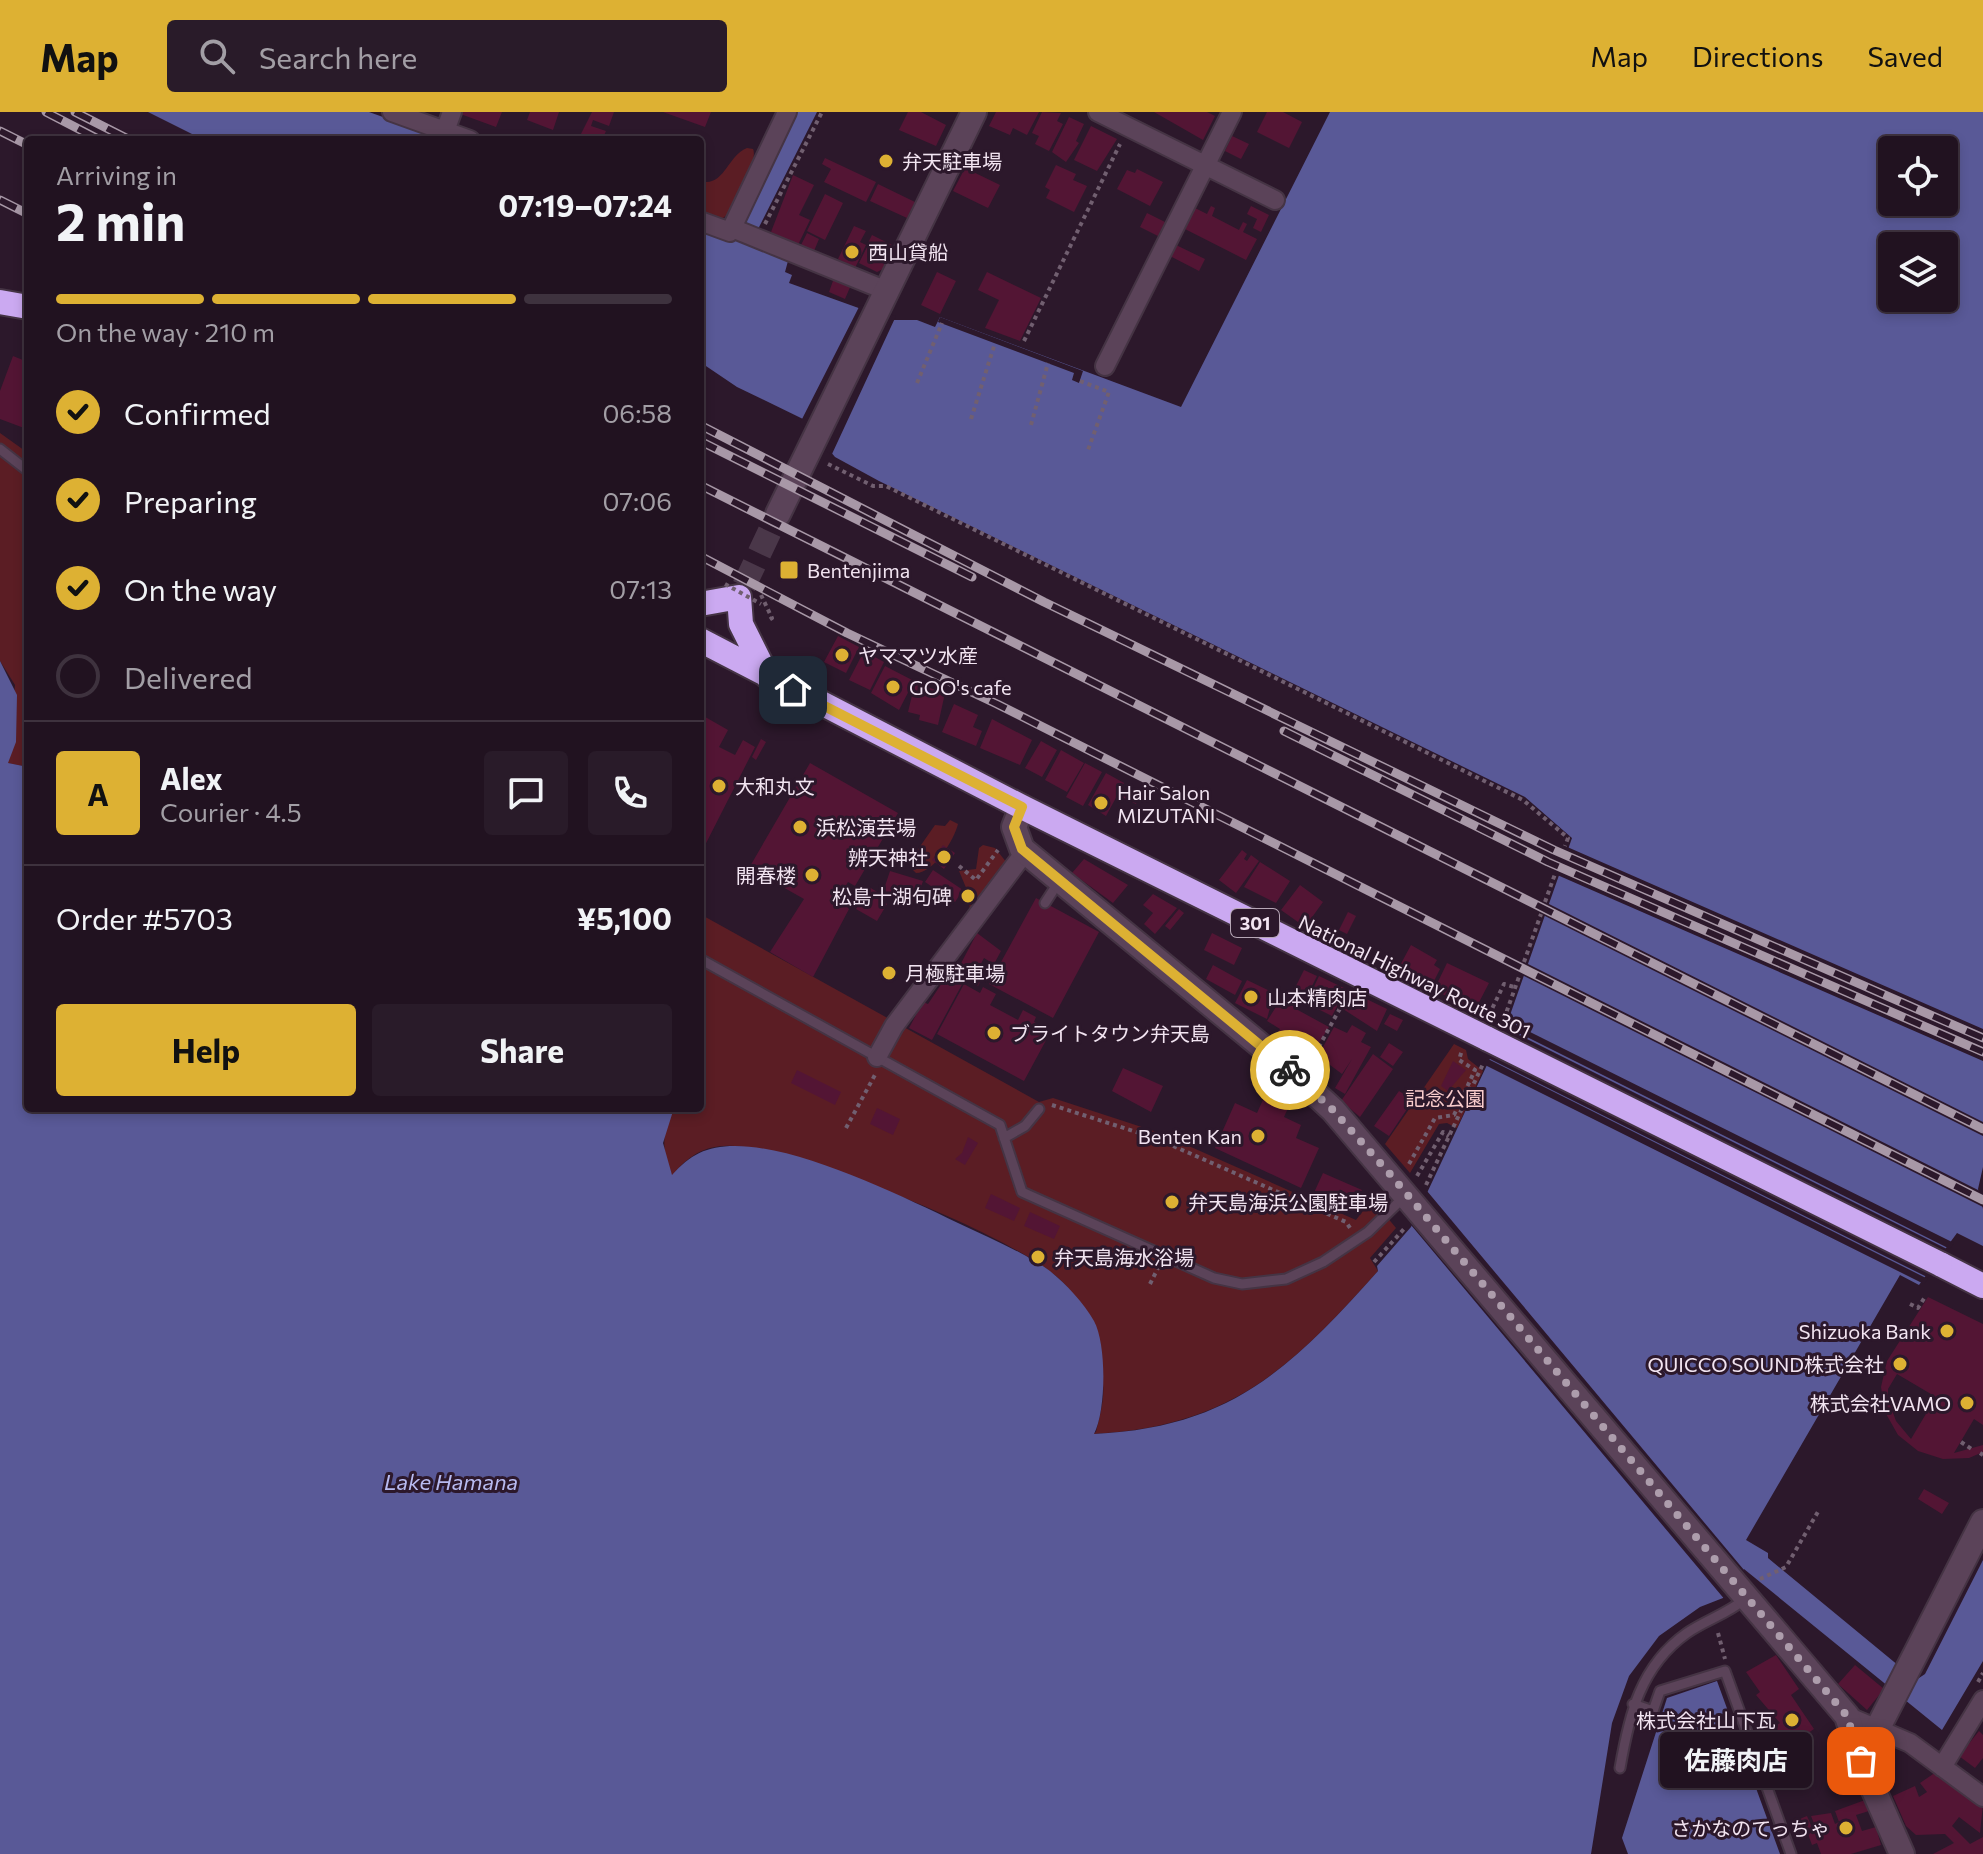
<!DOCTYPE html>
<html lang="en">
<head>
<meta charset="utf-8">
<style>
	body { margin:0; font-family:Commissioner,"Noto Sans JP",sans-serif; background:#291b29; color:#f1f3f6; height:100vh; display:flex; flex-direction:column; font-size:30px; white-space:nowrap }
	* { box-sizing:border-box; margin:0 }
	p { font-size:26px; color:#a29ea5 }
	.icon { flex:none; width:44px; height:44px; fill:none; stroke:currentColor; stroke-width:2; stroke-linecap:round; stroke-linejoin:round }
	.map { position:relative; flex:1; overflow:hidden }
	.details { position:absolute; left:24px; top:24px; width:680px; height:976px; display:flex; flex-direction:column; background:#211220; border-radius:8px; box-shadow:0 4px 12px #0003,0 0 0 2px #3e323e }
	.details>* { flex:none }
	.fabs { position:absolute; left:1878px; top:24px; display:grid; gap:16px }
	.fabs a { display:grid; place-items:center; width:80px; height:80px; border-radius:8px; background:#211220; box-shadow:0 4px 12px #0003,0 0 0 2px #3e323e; font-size:40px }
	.pin { position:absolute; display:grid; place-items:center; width:68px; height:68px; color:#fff; margin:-34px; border-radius:16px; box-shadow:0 4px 12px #0006 }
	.courier { position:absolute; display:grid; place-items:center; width:80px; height:80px; margin:-40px; border:6px solid #ddb133; border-radius:50%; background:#fff; color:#222; box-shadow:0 2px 10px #0007 }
	.bubble { position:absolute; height:56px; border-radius:8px; background:#211220; box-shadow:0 4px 12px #0003,0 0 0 2px #3e323e; font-size:26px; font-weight:700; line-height:56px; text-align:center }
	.headline em { font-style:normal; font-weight:700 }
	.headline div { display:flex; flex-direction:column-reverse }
	.headline { display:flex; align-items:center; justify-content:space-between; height:136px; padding:0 32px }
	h1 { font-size:52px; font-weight:700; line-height:60px }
	.bar { display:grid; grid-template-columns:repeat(4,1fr); gap:12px 8px; align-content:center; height:96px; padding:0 32px }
	.bar i { height:10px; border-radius:6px; background:#3e323e }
	.bar .current { background:#ddb133 }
	.bar p { grid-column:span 4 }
	.line { display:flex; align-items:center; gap:20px; padding:0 32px; border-top:2px solid #3e323e }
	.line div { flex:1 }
	.round { display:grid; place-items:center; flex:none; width:84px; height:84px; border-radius:8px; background:#291b29 }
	ol { padding:0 32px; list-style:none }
	li { display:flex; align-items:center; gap:24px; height:88px }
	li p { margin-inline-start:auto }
	li .icon { padding:8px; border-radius:50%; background:#ddb133; color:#111; stroke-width:4 }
	li:last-child { color:#a29ea5 }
	li i { width:44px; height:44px; border:4px solid #3e323e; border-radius:50% }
	.primary-button { display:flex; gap:16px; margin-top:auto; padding:16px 32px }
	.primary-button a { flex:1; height:92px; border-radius:8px; background:#ddb133; color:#111; font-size:32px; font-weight:700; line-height:92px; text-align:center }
	.primary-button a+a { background:#291b29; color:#f1f3f6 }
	header { display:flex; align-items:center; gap:48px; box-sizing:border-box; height:112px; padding:0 40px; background:#ddb133; color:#111 }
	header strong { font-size:38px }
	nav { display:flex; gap:44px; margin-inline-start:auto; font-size:28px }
	.search { width:560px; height:72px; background:#291b29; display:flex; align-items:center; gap:20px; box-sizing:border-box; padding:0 28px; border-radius:8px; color:#a29ea5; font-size:30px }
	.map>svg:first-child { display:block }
</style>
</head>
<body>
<header>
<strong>Map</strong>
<div class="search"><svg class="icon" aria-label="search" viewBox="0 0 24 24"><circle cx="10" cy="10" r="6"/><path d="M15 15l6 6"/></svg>Search here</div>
<nav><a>Map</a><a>Directions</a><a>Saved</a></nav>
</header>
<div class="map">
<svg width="1983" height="1742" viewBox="0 0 1983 1742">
	<rect width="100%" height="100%" fill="#2c182b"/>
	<path fill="#5b1d24" d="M747,36L753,37C759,50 733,104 720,108L700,103V69C724,76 727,44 747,36Z
		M0,321L28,341V655L7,651L15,573L0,549Z
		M950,708L958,712C954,728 934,761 916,761L912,757L914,743L935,713L945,714Z
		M983,733L995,736L1007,751L970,798L967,778L959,759L976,757L979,736Z
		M700,802L1039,990L1053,986L1157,1020L1356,1108L1372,1087L1396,1116L1370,1146L1378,1159C1290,1257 1231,1315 1092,1322L1096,1320C1100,1303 1106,1283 1102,1266C1099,1248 1080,1195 1071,1180C1040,1130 796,1038 734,1034C707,1032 688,1043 672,1064C661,1039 662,1020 674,996H700Z
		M1454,932L1466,938L1468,947L1483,959L1457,1016L1447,1011L1439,1012L1410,1061L1385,1032Z"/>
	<path fill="#595997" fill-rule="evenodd" d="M148,0H369L447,28H204Z
		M794,0H817L750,133L788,149L785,160L792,163L789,171L892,208H917L935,215L940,205L1181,295L1330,0H1983V1055L1978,1077L1983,1097V1134L1957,1121L1919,1173L1900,1163L1746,1428L1768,1441V1446L1916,1568L1925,1562L1983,1448V1549L1942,1618L1744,1457L1723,1486L1700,1495L1659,1524L1629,1564L1612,1611L1591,1742H0V549L17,583L16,630L8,651L28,655V996H674L663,1031L672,1063C690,1043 706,1034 735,1034C800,1034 899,1083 958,1111C989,1126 1022,1139 1050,1159C1066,1172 1084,1191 1094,1209C1107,1233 1106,1299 1094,1322C1231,1316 1291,1256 1378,1159L1377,1154L1411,1115L1509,906L1572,726L1525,685L879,369L835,345L803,307L737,275L700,250V118L732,130ZM1892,38H1944V90H1892ZM1892,134H1944V186H1892Z
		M1717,1569L1780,1742H1628L1622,1726L1667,1586Z"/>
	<path fill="#2c182b" d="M860,193L896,204L832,342L823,338L800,311Z
		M940,205L1083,259L1079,271L1072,268L1074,261L938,210Z
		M1565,734L1983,917V949L1555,762Z
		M1545,790L1983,1010V1024L1541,802Z
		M1524,850L1982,1080L1983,1095L1520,862Z
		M1504,907L1954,1131L1950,1137L1501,912Z
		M1501,914L1947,1137L1941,1149L1929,1166L1486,945Z
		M1486,946L1928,1167L1924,1172L1483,952Z
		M1427,1079L1744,1458L1726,1489L1411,1113Z"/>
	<path fill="#531534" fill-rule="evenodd" d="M455,0H502L496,15Z
		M530,0H559L553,18L527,8Z
		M592,0H614L609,14L593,8L591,14L606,19L602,28H578Z
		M663,0H711L705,15Z
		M908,0H921L946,13L936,34L899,18Z
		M996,0H1039L1027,23L1013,16L1010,23L989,14Z
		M1042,0L1061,1L1057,9L1063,12L1049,39L1035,32L1039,24L1032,21Z
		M1154,0H1207L1215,4L1203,28Z
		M1267,0H1283L1302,10L1289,36L1257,20Z
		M1069,5L1084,12L1076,29L1079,31L1066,50L1052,40Z
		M1091,14L1117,27L1097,59L1074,48Z
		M1232,24L1249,32L1241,47L1225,39Z
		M825,46L876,70L866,90L824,70L831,57L822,52Z
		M1056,53L1076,62L1073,68L1087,74L1074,100L1046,86L1050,78L1045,75Z
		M965,56L1000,73L988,96L953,79Z
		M1137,57L1163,70L1150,94L1117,77L1127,58L1135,61Z
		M793,63L814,73L799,103L810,108L798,133L771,120Z
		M878,72L915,90L907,106L870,89Z
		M825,82L843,91L825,128L807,119Z
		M1211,94L1215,96L1212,104L1239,118L1243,110L1247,112L1243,120L1257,127L1246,148L1183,116L1193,95L1207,102Z
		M1251,94L1269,103L1261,120L1253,116L1257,107L1247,102Z
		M1147,101L1165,110L1158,124L1140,115Z
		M854,114L866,119L860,130L866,133L855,156L838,147Z
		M807,121L819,127L814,139L801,133Z
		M872,123L892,133L886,146L872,139L875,134L868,131Z
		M868,133L873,135L870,140L887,149L883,157L877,160L859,151Z
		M1176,133L1205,147L1199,159L1170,144Z
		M937,160L956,169L940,202L921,193Z
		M987,160L1041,186L1020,229L985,216L999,188L978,178Z
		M834,166L851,173L845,187L829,180Z
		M13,244L28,250V305L24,316L0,307V279Z
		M838,524L859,535L846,561L824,550Z
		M864,539L884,550L870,578L849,568Z
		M885,554L914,569L899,598L871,581Z
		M915,571L945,581L938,613L919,608L920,603L908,600Z
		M954,592L978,603L973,615L982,619L976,634L942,620Z
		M700,602L728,618L719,635L735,643L743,628L755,635L700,743Z
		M992,607L1032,628L1020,653L980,636Z
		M761,627L766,630L756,648L752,645Z
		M1041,629L1057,638L1042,665L1025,656Z
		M1061,638L1084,651L1067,680L1045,668Z
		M810,651L898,701L855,774L848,770L845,775L857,782L813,865L770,840L804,787L749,756Z
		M1085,651L1102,660L1083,694L1066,685Z
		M1106,661L1124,671L1106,704L1088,693Z
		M1127,673L1139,679L1136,692L1122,685Z
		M943,733L955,741L944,757L932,748Z
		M1242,738L1247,742L1244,747L1247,749L1251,743L1259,749L1236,781L1219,768Z
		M1084,747L1128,773L1113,791L1072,761Z
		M1260,750L1290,769L1276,791L1244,775Z
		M933,758L963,778L955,790L925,770Z
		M890,759L923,769L916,790L883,780Z
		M1300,773L1323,790L1305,815L1281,798Z
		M869,775L879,781L877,784L887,792L877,809L856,797Z
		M1153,782L1177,796L1155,822L1144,812L1153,801L1143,793Z
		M1036,786L1099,820L1053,906L989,872Z
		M1179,797L1184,801L1170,818L1165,814Z
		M1348,800L1356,804L1347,822L1339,818Z
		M977,821L1001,839L994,852L984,846L977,859L984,862L978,874L965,867L932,928L909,916L923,890L928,892L952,856L957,859Z
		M1212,821L1242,836L1234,853L1204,838Z
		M1411,833L1437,848L1434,853L1440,857L1431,875L1397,859Z
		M1447,851L1489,871L1475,898L1434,878Z
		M1213,853L1242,869L1235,883L1206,867Z
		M1304,858L1317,864L1304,890L1291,884Z
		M1319,864L1346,877L1332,904L1306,891Z
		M1247,868L1280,884L1275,894L1271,892L1267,907L1235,891Z
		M964,872L980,881L983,875L996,882L990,893L1018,908L1023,898L1036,905L1034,910L1051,919L1024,969L937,922Z
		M1352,880L1387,897L1377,919L1343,897Z
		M1283,884L1299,893L1296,897L1329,915L1306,952L1297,947L1295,940L1273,928L1280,917L1267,909Z
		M1390,902L1403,908L1397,919L1384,912Z
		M1352,913L1366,921L1361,930L1371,935L1345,982L1335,976L1352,947L1342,962L1318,944L1334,915L1347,921Z
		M1389,931L1403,940L1393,954L1380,945Z
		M1373,942L1393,957L1360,1005L1341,989Z
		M1453,949L1466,958L1448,979L1441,974Z
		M1123,956L1163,974L1151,1000L1112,979Z
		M797,958L841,980L835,993L791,971Z
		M1271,970L1295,981L1284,1005L1301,1013L1296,1026L1319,1036L1301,1076L1215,1036L1235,991L1257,1001Z
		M1399,979L1413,988L1389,1024L1374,1014Z
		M877,996L900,1007L893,1023L870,1012Z
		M968,1025L978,1031L965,1053L955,1047L962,1041Z
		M1323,1061L1362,1078L1347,1101L1312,1085Z
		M991,1082L1020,1096L1014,1109L985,1096Z
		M1030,1100L1060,1114L1054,1127L1024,1114Z
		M1928,1185L1983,1212V1313L1974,1307L1954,1341L1983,1333V1340L1969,1346L1943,1347L1918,1339L1898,1323L1885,1300L1881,1275L1887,1249ZM1897,1262L1936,1285L1911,1327L1896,1309L1888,1287V1277Z
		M1924,1377L1949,1391L1942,1402L1918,1387Z
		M1776,1543L1799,1577L1791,1583L1814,1617L1789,1634L1775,1614L1780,1611L1756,1583L1760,1580L1746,1560Z
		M1855,1553L1884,1577L1867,1598L1838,1572Z
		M1979,1619L1983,1623V1646L1975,1656L1959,1644Z
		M1939,1658L1983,1692L1980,1721L1959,1705L1952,1714L1970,1732L1983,1725V1742H1933L1954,1731L1945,1722L1916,1723L1906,1714L1893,1684L1915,1674L1919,1685L1927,1680L1920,1671Z
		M1865,1688L1869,1699L1856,1703L1862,1719L1876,1715L1881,1733L1851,1742H1821L1817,1731L1812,1733L1808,1722L1817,1719L1811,1704L1831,1701L1835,1712L1839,1710L1835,1699Z
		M1807,1704L1813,1718L1802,1722L1797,1708Z"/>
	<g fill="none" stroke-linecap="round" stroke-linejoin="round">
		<path stroke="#4a3749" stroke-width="24" stroke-dasharray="24 12" stroke-linecap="butt" d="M744,474L778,402"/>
		<defs>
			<path id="lane" d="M0,337L28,359
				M1045,791L1058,771
				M700,847L1000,1013L1022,1080L1214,1166L1242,1172L1286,1167L1323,1150L1368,1120L1406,1083
				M1004,1026L1025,1014L1039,997
				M1633,1592L1653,1599L1660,1579L1725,1559L1791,1742
				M1620,1656C1629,1604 1640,1554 1687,1521C1706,1508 1727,1502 1745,1487"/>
			<path id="street" d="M392,0L470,28
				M1098,0L1275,88
				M445,19L452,0
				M700,109L730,120L787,0
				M732,116L887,179
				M1105,254L1232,0
				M877,945L894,914L1025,740
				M1847,1604L1910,1631L1983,1685
				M1942,1655L1983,1588"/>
			<path id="secondary" d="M778,402L974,0
				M1022,695L1014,715L1022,737L1282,951L1333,998L1847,1604L1861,1649L1902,1742
				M1861,1649L1983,1410"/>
			<path id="highway" d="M0,190L28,195
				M700,492L739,485L741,512L767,564
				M700,528L1022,695L1488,927
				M1940,1152L1983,1174"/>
		</defs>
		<use href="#lane" stroke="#453444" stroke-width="13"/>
		<use href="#street" stroke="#453444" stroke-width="22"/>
		<use href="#secondary" stroke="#453444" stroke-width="28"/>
		<use href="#highway" stroke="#453444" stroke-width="28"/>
		<path stroke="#715f70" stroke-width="4" stroke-dasharray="4 4" stroke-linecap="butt" d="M765,112L822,0
			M1024,229L1120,32
			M1080,269L1109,280L1088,338
			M917,271L942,211
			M971,307L995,231
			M1031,313L1048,251
			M828,352L873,374H886L1523,688L1568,726L1565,734
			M761,483L772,506L769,508
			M959,754L976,768L998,738
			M1545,790L1555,762
			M1524,850L1541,802
			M1489,903L1504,872L1514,875
			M1504,907L1520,862
			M1311,949L1349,880
			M1052,993L1155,1026L1346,1110L1350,1116
			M846,1016L876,961
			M1409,1052L1435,1006L1454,1003L1475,958L1459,948L1462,938
			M1417,1064L1443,1020L1449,1024
			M1426,1073L1483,952
			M1374,1150L1404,1117
			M1150,1172L1158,1156
			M1910,1192L1918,1196L1925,1185
			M1961,1330L1973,1338
			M1980,1341L1983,1343
			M1760,1467L1786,1455L1819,1398
			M1718,1521L1725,1547
			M1978,1570L1983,1561"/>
		<use href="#lane" stroke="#5b4359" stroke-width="9"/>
		<use href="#street" stroke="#5b4359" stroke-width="18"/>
		<use href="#secondary" stroke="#5b4359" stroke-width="24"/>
		<use href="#highway" stroke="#cba9f1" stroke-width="24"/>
		<defs>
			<path id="rail" d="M46,0L100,28
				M75,0L130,28
				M0,19L28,33
				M0,88L28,102
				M700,313L1044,490L1554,738L1983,926
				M700,329L972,465
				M700,373L1983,1017
				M700,444L847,521L997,592L1983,1088
				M1284,619L1548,750L1983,940"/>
		</defs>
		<use href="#rail" stroke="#a898a7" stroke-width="9"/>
		<use href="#rail" stroke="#2c182b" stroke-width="6" stroke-dasharray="18" stroke-linecap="butt"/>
		<defs>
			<path id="highway-bridge" d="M1488,927L1940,1152"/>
		</defs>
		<use href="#highway-bridge" stroke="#453444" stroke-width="28" stroke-linecap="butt"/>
		<path stroke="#715f70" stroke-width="4" stroke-dasharray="4 4" stroke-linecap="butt" d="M725,472L761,492"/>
		<use href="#highway-bridge" stroke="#cba9f1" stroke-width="24"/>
	</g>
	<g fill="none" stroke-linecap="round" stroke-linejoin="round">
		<path stroke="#ad9dac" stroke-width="8" stroke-dasharray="0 14.4" d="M1290,958L1333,998L1390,1062L1847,1604L1861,1649"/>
		<path stroke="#ddb133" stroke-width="10" d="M793,578L1022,695L1014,715L1022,737L1290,958"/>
	</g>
	<g fill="#ddb133" stroke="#2c182b" stroke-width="3">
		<circle cx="886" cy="49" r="8"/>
		<circle cx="852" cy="140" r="8"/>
		<rect x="779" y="448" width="20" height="20" rx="4"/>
		<circle cx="842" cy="543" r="8"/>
		<circle cx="893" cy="575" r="8"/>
		<circle cx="719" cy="674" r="8"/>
		<circle cx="1101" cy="691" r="8"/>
		<circle cx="800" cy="715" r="8"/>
		<circle cx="944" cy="745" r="8"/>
		<circle cx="812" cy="763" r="8"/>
		<circle cx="968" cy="784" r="8"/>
		<circle cx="889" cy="861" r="8"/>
		<circle cx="1251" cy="885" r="8"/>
		<circle cx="994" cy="921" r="8"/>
		<circle cx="1258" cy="1024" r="8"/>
		<circle cx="1172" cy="1090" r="8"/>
		<circle cx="1038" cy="1145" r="8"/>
		<circle cx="1947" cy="1219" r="8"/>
		<circle cx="1900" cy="1252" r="8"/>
		<circle cx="1967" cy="1291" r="8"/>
		<circle cx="1792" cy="1608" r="8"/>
		<circle cx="1846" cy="1716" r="8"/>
	</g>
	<g text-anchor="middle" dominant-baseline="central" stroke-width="6" stroke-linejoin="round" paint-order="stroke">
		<rect fill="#2c182b" stroke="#b7a7b6" stroke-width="2" x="1231" y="797" width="48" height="28" rx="6"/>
		<g font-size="18" font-weight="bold" fill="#f2e4f1">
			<text x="1255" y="811">301</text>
		</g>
		<g font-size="20" fill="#f2e4f1" stroke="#2c182b" text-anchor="start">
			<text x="902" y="49">弁天駐車場</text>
			<text x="868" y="140">西山貸船</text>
			<text x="807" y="458">Bentenjima</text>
			<text x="858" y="543">ヤママツ水産</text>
			<text x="909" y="575">GOO's cafe</text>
			<text x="735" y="674">大和丸文</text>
			<text x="1117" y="680">Hair Salon<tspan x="1117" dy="23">MIZUTANI</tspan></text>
			<text x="816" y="715">浜松演芸場</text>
			<text x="928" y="745" text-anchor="end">辨天神社</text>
			<text x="796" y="763" text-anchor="end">開春楼</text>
			<text x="952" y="784" text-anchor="end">松島十湖句碑</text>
			<text x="905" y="861">月極駐車場</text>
			<text x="1267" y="885">山本精肉店</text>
			<text x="1010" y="921">ブライトタウン弁天島</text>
			<text x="1242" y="1024" text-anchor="end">Benten Kan</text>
			<text x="1188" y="1090">弁天島海浜公園駐車場</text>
			<text x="1054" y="1145">弁天島海水浴場</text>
			<text x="1931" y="1219" text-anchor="end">Shizuoka Bank</text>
			<text x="1884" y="1252" text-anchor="end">QUICCO SOUND株式会社</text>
			<text x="1951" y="1291" text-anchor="end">株式会社VAMO</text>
			<text x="1776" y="1608" text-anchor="end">株式会社山下瓦</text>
			<text x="1830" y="1716" text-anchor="end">さかなのてっちゃ</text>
		</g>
		<g font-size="20" fill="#f2e4f1" stroke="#2c182b">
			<text transform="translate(1415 864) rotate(26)">National Highway Route 301</text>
		</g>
		<g font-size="20" fill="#facdcd" stroke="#2c182b">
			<text x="1445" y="986">記念公園</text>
		</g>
		<g font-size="22" font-style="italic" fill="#b8bbf1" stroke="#2c182b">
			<text x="451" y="1369">Lake Hamana</text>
		</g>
	</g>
</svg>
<div class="fabs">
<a><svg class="icon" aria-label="locate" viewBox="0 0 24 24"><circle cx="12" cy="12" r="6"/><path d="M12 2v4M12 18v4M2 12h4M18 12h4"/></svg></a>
<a><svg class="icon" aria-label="layers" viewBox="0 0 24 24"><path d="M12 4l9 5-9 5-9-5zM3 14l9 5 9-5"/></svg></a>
</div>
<div class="pin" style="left:1861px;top:1649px;background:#ea580c"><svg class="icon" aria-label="bag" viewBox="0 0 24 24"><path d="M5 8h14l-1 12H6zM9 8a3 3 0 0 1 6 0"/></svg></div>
<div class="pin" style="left:793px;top:578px;background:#1f2937"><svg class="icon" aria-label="home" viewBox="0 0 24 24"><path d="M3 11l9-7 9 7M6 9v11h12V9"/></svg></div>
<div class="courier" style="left:1290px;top:958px"><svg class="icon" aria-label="bike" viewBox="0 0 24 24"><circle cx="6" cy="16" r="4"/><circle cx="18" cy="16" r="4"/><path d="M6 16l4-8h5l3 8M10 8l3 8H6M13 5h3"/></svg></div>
<div class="bubble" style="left:1660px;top:1620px;width:152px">佐藤肉店</div>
<section class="details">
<div class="headline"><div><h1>2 min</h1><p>Arriving in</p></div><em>07:19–07:24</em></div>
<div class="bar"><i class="current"></i><i class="current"></i><i class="current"></i><i></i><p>On the way · 210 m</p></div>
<ol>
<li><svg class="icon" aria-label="check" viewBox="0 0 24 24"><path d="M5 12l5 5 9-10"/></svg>Confirmed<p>06:58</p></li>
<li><svg class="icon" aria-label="check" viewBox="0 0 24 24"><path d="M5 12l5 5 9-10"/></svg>Preparing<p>07:06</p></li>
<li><svg class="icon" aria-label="check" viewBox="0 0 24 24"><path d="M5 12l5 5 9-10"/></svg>On the way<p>07:13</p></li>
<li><i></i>Delivered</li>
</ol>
<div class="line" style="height:144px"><b class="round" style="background:#ddb133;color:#111">A</b><div><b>Alex</b><p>Courier · 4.5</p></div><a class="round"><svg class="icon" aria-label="chat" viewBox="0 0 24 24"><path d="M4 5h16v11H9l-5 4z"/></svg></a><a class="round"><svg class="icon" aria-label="phone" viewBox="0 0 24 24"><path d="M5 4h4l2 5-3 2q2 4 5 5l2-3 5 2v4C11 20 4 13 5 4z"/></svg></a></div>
<div class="line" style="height:104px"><div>Order #5703</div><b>¥5,100</b></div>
<div class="primary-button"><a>Help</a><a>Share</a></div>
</section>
</div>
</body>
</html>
